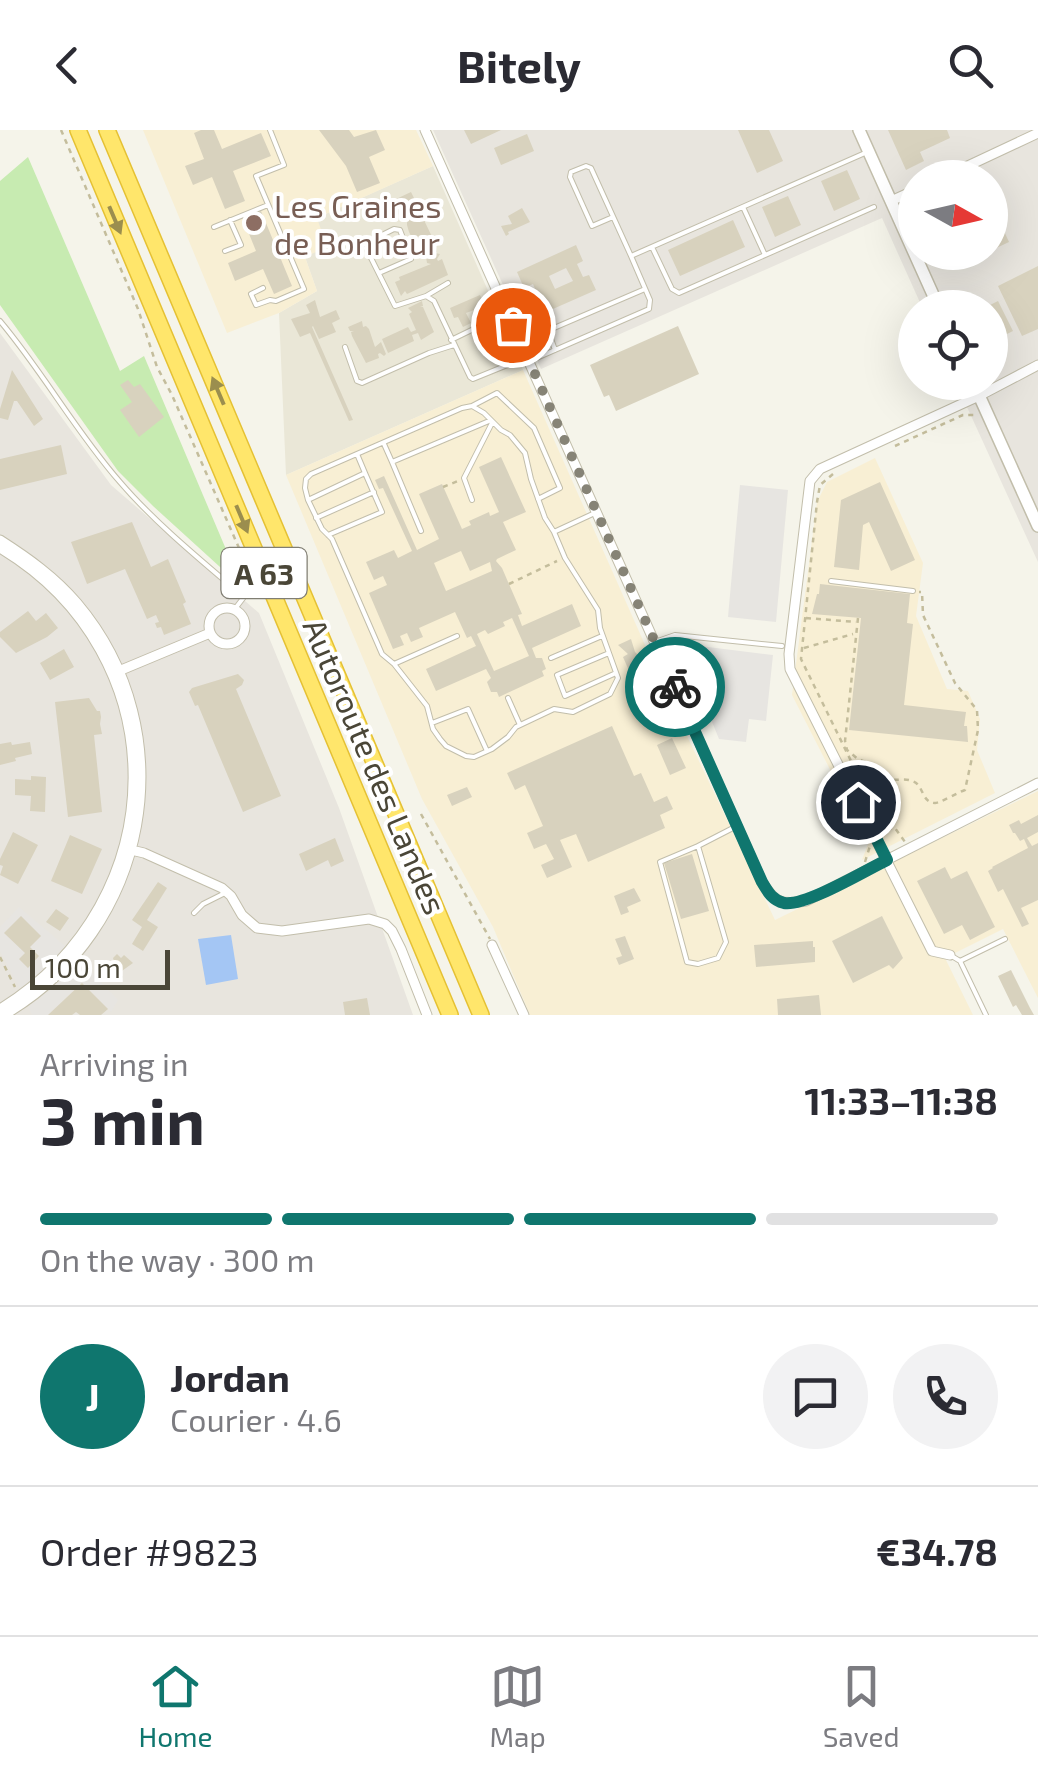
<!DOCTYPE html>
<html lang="en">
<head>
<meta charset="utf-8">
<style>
	body { margin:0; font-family:"Exo 2",sans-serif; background:#f2f2f3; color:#2b2b33; height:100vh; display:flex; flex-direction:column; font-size:38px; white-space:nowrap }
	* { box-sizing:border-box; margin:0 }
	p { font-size:32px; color:#7c7c81 }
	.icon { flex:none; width:55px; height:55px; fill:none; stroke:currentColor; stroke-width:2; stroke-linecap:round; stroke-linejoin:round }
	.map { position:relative; height:885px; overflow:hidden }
	.side { display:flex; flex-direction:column; background:#fff; flex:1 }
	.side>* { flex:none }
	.needle { width:65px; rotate:98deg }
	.fabs { position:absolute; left:898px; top:30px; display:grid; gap:20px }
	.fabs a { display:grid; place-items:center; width:110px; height:110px; border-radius:50%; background:#fff; box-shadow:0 10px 40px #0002; font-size:50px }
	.scale { position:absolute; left:30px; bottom:25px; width:140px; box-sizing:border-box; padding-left:10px; border:5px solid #4a4637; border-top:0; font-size:28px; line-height:35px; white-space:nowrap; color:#4a4637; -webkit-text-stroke:8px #fff; paint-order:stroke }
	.pin { position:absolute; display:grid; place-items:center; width:85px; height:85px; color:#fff; margin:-42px; border:5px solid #fff; border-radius:50%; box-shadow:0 2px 10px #0007 }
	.courier { position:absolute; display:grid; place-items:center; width:100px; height:100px; margin:-50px; border:8px solid #0f766e; border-radius:50%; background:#fff; color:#222; box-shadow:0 2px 12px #0007 }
	.summary em { font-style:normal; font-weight:700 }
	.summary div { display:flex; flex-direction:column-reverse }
	.summary { display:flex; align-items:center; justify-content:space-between; height:170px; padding:0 40px }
	h1 { font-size:65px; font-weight:700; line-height:75px }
	.bar { display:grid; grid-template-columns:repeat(4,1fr); gap:15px 10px; align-content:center; height:120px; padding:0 40px }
	.bar i { height:12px; border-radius:8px; background:#e1e1e2 }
	.bar .on { background:#0f766e }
	.bar p { grid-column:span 4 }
	.line { display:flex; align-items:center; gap:25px; padding:0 40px; border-top:2px solid #e1e1e2 }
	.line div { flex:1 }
	.round { display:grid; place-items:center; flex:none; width:105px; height:105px; border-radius:52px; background:#f2f2f3 }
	header { display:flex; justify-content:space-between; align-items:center; height:130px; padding:0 40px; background:#fff; font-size:45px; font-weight:700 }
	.dock { display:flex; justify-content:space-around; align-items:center; height:140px; border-top:2px solid #e1e1e2; background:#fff; font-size:28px; color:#7c7c81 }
	.dock a { display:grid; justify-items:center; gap:5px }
	.dock .on { color:#0f766e }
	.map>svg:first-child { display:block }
</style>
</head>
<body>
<header><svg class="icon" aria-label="back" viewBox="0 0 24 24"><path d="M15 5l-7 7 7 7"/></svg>Bitely<svg class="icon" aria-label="search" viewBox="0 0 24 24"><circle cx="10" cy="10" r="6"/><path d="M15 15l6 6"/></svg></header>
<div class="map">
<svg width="1038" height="885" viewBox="0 0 1038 885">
	<rect width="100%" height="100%" fill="#f5f4ea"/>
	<path fill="#eae7d7" d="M433,36L523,240L286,345L279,183L317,161L305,127L316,88Z"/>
	<path fill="#f8efd4" d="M143,0H416L433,36L317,88L327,117L305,127L317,161L279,183L227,203Z
		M523,240L665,560L775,790L1038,661V868L1003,799L945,828L973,885H530L493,797L422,669L286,345Z
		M875,328L923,433L916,486L947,559L968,561L980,589L977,620L995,663L862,730L868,714L792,565L817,372L827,352Z"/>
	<path fill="#e8e5de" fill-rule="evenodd" d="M433,0H1038V432L956,253L990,252V178L922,177L882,88L541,239ZM915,48H990V122H915Z
		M0,203L111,355L259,483L339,678L413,885H0Z"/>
	<path fill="#c7ebb1" d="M28,27L120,241L144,226L242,457L153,376L118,341L0,175V51Z"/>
	<path fill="#e7e5e1" d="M740,355L788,360L776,492L728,487Z
		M692,515L773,525L766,591L749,589L746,612L719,609L690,538Z
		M19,777L65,816L50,835L20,859L0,821V797Z
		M80,830L118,870L111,882L82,852L48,885H32L28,877L53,858Z"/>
	<path fill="#a4c6f4" d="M231,805L238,849L206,855L198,809Z"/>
	<path fill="#d8d2be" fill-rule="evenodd" d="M201,0H214L222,19L261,3L271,26L233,41L245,71L225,79L212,47L193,55L185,36L204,29L194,3Z
		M319,0H349L354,7L376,0L385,20L369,27L380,53L357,62L346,36Z
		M464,0H501L471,14Z
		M738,0H769L783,31L757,43Z
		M888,0H947L950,8L920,22L924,31L906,40Z
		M527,4L534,21L501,35L494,18Z
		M847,40L860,69L834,81L821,51Z
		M411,62L418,76L414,78L415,80H420L417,85L420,84L423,88L435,113L437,122L435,123L440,124L437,129L438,131L442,129L448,145L407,164L405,161L401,166L395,152L400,150L399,147L431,134L427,133L426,127L423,129L409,102L407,95V81L384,91L383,89L378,91L372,78L375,77L379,80L377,78Z
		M788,66L801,95L775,107L762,77Z
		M522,78L530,92L508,102L509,104L506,106L501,96L512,94L508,86Z
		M261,81L292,156L274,164L263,139L235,151L228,133L256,121L243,89Z
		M995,81L1009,112L990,121V84Z
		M733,90L745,117L680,146L668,120Z
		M576,115L583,131L577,134L583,147L589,145L596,160L537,186L530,170L538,166L533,154L524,158L517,142ZM566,138L573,151L555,159L549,146Z
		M1038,136V199L1022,206L998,156Z
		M480,165L484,174L481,176L486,187L478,190L474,180L466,183L471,193L463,197L458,187L454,188L450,178Z
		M315,170L320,187L336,180L340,189L332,193L336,202L319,209L313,196L312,197L353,290L349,291L310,203L300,207L291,189L310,183L306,175Z
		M422,171L423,176L420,177H423L434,202L421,210L418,203L412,205L414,211L388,223L382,209L408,197L411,202L416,200L409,184L412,182L408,178Z
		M998,171L1013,201L997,209L990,194V175Z
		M362,191L363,197L366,196L369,199L375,217L381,212L386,224L384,226L380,223L378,224L379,228L366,233L352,206L351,202L354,201H350L348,197Z
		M678,196L699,244L616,281L609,265L604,267L590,235Z
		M12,240L43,289L34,296L17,271H14L8,290L0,288V279Z
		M128,250L134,257L140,254L164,287L139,307L120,280L132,272L120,255Z
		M61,315L67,344L0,360V329Z
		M501,327L526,382L503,392L516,420L497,429L496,431L502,438L522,484L518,485L522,496L572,474L581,496L532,518L536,528H542L546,539L542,541L544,546L499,567L497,562H491L487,552L491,548L486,539L436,561L426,539L476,516L471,506L467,508L455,482L419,498L423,507L411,512L407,503L400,506L404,515L393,519L369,463L387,455L383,446L374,450L366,432L394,420L398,428L412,421L383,358L379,359L375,350L384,346L417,420L439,409L419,364L442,354L462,399L471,395L469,391L489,382L490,386L499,382L479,337ZM461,421L470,441L490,432L492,441L446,461L434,433ZM512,488L529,526L494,541L477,504L485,500L488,504L505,496L503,492Z
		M880,352L915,430L891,441L869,392L863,395L859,440L834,437L841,370Z
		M132,392L151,437L168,429L186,472L183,474L191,494L164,505L161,497L157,498L155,493L159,492L156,485L147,489L125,439L87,454L71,412Z
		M820,454L910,464L907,493L913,494L904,575L966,582L964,596H967L968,612L849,600L861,488L812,484L817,464H819Z
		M28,481L36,491L46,483L58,498L47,507L16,523L0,507V502Z
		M631,509L635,522L638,525L642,523L645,530L641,533V537L648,548L636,554L635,550L637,549L634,541L630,543L623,527L628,524L618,515Z
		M64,519L74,537L50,550L40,533Z
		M238,544L244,550L242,555L236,559L281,666L243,682L198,575L195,576L189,562L192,558Z
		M89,568L97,581H100L101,587L100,594L102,604L94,605L102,682L68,687L55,572Z
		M612,596L634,646L641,643L654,672L667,666L673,679L660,685L665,698L588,732L576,704L560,710L572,737L547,748L541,735L554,729L546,714L534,719L527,703L543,696L525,655L515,660L507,643Z
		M672,608L686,638L670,645L657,615Z
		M11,612L12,615L30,612L32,624L15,628L16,631L0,635V614Z
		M31,646L46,647L45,682L30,681L31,666L15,665V649L31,650Z
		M467,657L472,667L452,676L447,665Z
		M1038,685V702L1027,708L1032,716L1038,713V770L1021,778L1029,794L1022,797L1003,759L998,762L988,741L993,738L992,737L1028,718L1024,709L1020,711L1015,703H1013L1009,695L1019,690L1021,694Z
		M13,702L38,715L18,754L0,745L3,736L0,735V729Z
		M70,705L102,719L82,764L51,751Z
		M335,708L344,731L331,737L328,730L306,741L299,724Z
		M692,724L709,781L681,789L664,733Z
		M945,737L951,749L967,741L995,797L970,810L962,795L944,804L917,751Z
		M158,752L167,758L147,790L158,797L143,821L132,814L142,797L132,790Z
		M634,758L641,771L627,777L629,782L621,785L614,766Z
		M56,779L69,788L60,801L46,792Z
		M21,786L41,806L30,817L39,826L28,838L19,829L25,823L4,803Z
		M882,786L903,828L893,839L889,835L853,853L832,811Z
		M625,806L634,829L619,835L616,828L622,826L615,809Z
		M813,811V817H815V832L756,837L754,815Z
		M117,824L121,828L124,825L133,833L119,843L123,847L118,851L104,837L108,833L114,831L113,828Z
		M1011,840L1030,878L1034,885H1022L1016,875L1013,877L998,846Z
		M82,853L108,879L101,885H80L76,882L72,885H48Z
		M819,865L821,885H778L777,869Z
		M367,868L370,885H345L343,872Z"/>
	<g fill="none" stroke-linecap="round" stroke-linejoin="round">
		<defs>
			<path id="service" d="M743,77L765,125
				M613,87L592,96L570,47L571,42L586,36L591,38L631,126
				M214,97L268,75
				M652,117L672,159L679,163L874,77
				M225,121L241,115L230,90
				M379,143L411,129L400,100L394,99L370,111L366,118L395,176L426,166L434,171L470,247L473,249L527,227
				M263,158L251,164L256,175L270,170L276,171L304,159L256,46L284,35L270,0
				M426,166L448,153
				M0,191C43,242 76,302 120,352C155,393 203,432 244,467L234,480
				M451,210L484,194
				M345,217L357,251L362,253L429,223L454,215
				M555,220L550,206V201L554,198L645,159
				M532,230L649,179L650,170L631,126L865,23
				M472,276L484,283L501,300L510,305L525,323L531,349L545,388L554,402L565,428L598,480L600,498L618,548L610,564L573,582L554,579L516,597L508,607L492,619L474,627L466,626L446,616L440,609L433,599L427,576L394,534L382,524L332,409L322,399L308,370L305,358L306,349L311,344L462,278Z
				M472,276L497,263L534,298L560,358L538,369
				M384,314L392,332L489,291
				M357,324L365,343
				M392,332L421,401
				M308,370L365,343L382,382L328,405
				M472,370L464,348L492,293
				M316,388L374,362
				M556,401L597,382
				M831,451L913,461
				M655,512L675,505L782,516
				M609,523L557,545L565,566L616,543
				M551,528L602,506
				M394,534L457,506
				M508,568L520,595
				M432,593L468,579L487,621
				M698,716L660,732L687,832L698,834L718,828L726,812L698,716L733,698
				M194,783L203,774L223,764
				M950,825L960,831L986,885
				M960,831L1005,809"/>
			<path id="minor" d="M425,0L762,752C775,773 781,775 806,771L1038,653
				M942,48L1038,3
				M891,71L915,60
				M0,410C28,428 55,447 77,473C187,603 150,800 4,885
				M0,418C179,525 176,771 0,879
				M209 496a18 18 0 1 1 36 0a18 18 0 1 1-36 0Z
				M114,543L210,503
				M127,719L144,723L222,758L231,766L242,785L257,798L282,801L369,789L385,794L392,801L401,819L427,885
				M492,815L524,885
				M950,825L932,821L790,539L789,524L810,351L820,339L979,266L1038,235"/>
			<path id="tertiary" d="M859,0L939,178
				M973,252L1038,396"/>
			<path id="motorway" d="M78,0L450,885
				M107,0L481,885"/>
		</defs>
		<use href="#service" stroke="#c2beab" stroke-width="6"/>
		<use href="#minor" stroke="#c2beab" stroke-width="11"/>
		<use href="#tertiary" stroke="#c2beab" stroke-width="14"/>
		<use href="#motorway" stroke="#e5c134" stroke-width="18"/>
		<path stroke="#c4bd9c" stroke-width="2.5" stroke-dasharray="5 5" stroke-linecap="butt" d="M61,0L138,179L157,237L172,265L239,418L248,445L247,462
			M895,316L963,285H975
			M833,344L820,355L817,372L801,529L853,635L852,642
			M443,357L458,351
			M509,454L557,431
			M806,488L856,492
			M858,488L845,611L847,620L858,629L876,636L888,649C895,651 906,648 912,651C924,654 921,673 935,673C940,673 959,662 965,660L978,600L977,580L955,553L923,485L922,462H919
			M804,518L853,504
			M857,648L860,649L886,699L895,698L905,712
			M421,684L490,809
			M865,732L870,716
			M0,827L15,857"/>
		<use href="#service" stroke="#fff" stroke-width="4"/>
		<use href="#minor" stroke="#fff" stroke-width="9"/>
		<use href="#tertiary" stroke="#fff" stroke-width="11"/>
		<use href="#motorway" stroke="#ffe66b" stroke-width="15"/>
	</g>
	<defs><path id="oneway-solid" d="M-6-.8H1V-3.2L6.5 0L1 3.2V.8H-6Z" transform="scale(2.5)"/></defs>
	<g fill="#9b8e4e">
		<use href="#oneway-solid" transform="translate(115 90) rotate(67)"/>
		<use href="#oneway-solid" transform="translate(218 261) rotate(-113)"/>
		<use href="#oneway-solid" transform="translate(242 389) rotate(67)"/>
	</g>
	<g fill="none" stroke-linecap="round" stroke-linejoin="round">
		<path stroke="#868376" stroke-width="10" stroke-dasharray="0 18" d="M513,195L675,557"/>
		<path stroke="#0f766e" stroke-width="12" d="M675,557L762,752C768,762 772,770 784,773C805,777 866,740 887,730L858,672"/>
	</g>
	<circle fill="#8d6e63" stroke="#fff" stroke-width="4" cx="254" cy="93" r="10"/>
	<g text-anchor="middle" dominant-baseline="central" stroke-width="8" stroke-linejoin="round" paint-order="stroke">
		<rect fill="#fff" stroke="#807e73" stroke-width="2.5" x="221.5" y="418" width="85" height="50" rx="8"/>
		<g font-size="30" font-weight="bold" fill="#4a4637">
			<text x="264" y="443">A 63</text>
		</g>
		<g font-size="32" fill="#785e54" stroke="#fff" text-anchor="start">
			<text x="274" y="75">Les Graines<tspan x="274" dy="37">de Bonheur</tspan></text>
		</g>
		<g font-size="32" fill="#4a4637" stroke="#fff">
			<text transform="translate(376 636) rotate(67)">Autoroute des Landes</text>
		</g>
	</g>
</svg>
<div class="fabs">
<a><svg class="needle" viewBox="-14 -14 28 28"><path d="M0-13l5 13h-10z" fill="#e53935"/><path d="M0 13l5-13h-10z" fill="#7c7c81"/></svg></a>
<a><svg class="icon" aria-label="locate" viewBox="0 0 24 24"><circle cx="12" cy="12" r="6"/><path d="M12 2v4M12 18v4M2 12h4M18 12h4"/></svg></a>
</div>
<div class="scale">100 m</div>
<div class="pin" style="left:513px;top:195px;background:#ea580c"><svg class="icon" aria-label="bag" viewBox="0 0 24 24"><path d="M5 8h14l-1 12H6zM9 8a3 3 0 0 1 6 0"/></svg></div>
<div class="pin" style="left:858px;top:672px;background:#1f2937"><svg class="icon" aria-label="home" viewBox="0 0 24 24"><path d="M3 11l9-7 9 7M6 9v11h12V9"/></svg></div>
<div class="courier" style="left:675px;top:557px"><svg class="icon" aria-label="bike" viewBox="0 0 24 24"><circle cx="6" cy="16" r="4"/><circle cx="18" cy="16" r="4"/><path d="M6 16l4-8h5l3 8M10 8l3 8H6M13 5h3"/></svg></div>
</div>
<section class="side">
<div class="summary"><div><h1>3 min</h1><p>Arriving in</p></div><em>11:33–11:38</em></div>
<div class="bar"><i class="on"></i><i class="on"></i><i class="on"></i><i></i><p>On the way · 300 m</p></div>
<div class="line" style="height:180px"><b class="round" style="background:#0f766e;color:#fff">J</b><div><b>Jordan</b><p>Courier · 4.6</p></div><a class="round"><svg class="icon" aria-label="chat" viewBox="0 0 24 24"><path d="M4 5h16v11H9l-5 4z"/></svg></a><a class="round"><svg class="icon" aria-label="phone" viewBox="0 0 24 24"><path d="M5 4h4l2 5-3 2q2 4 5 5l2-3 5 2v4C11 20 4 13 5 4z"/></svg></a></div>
<div class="line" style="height:130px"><div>Order #9823</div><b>€34.78</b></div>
</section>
<nav class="dock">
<a class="on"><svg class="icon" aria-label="home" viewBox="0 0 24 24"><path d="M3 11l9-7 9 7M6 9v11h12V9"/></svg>Home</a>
<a><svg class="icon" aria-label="map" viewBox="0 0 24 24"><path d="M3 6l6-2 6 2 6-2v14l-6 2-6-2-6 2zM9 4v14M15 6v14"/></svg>Map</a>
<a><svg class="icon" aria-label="saved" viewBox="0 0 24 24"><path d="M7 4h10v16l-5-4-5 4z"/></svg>Saved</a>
</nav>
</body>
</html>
